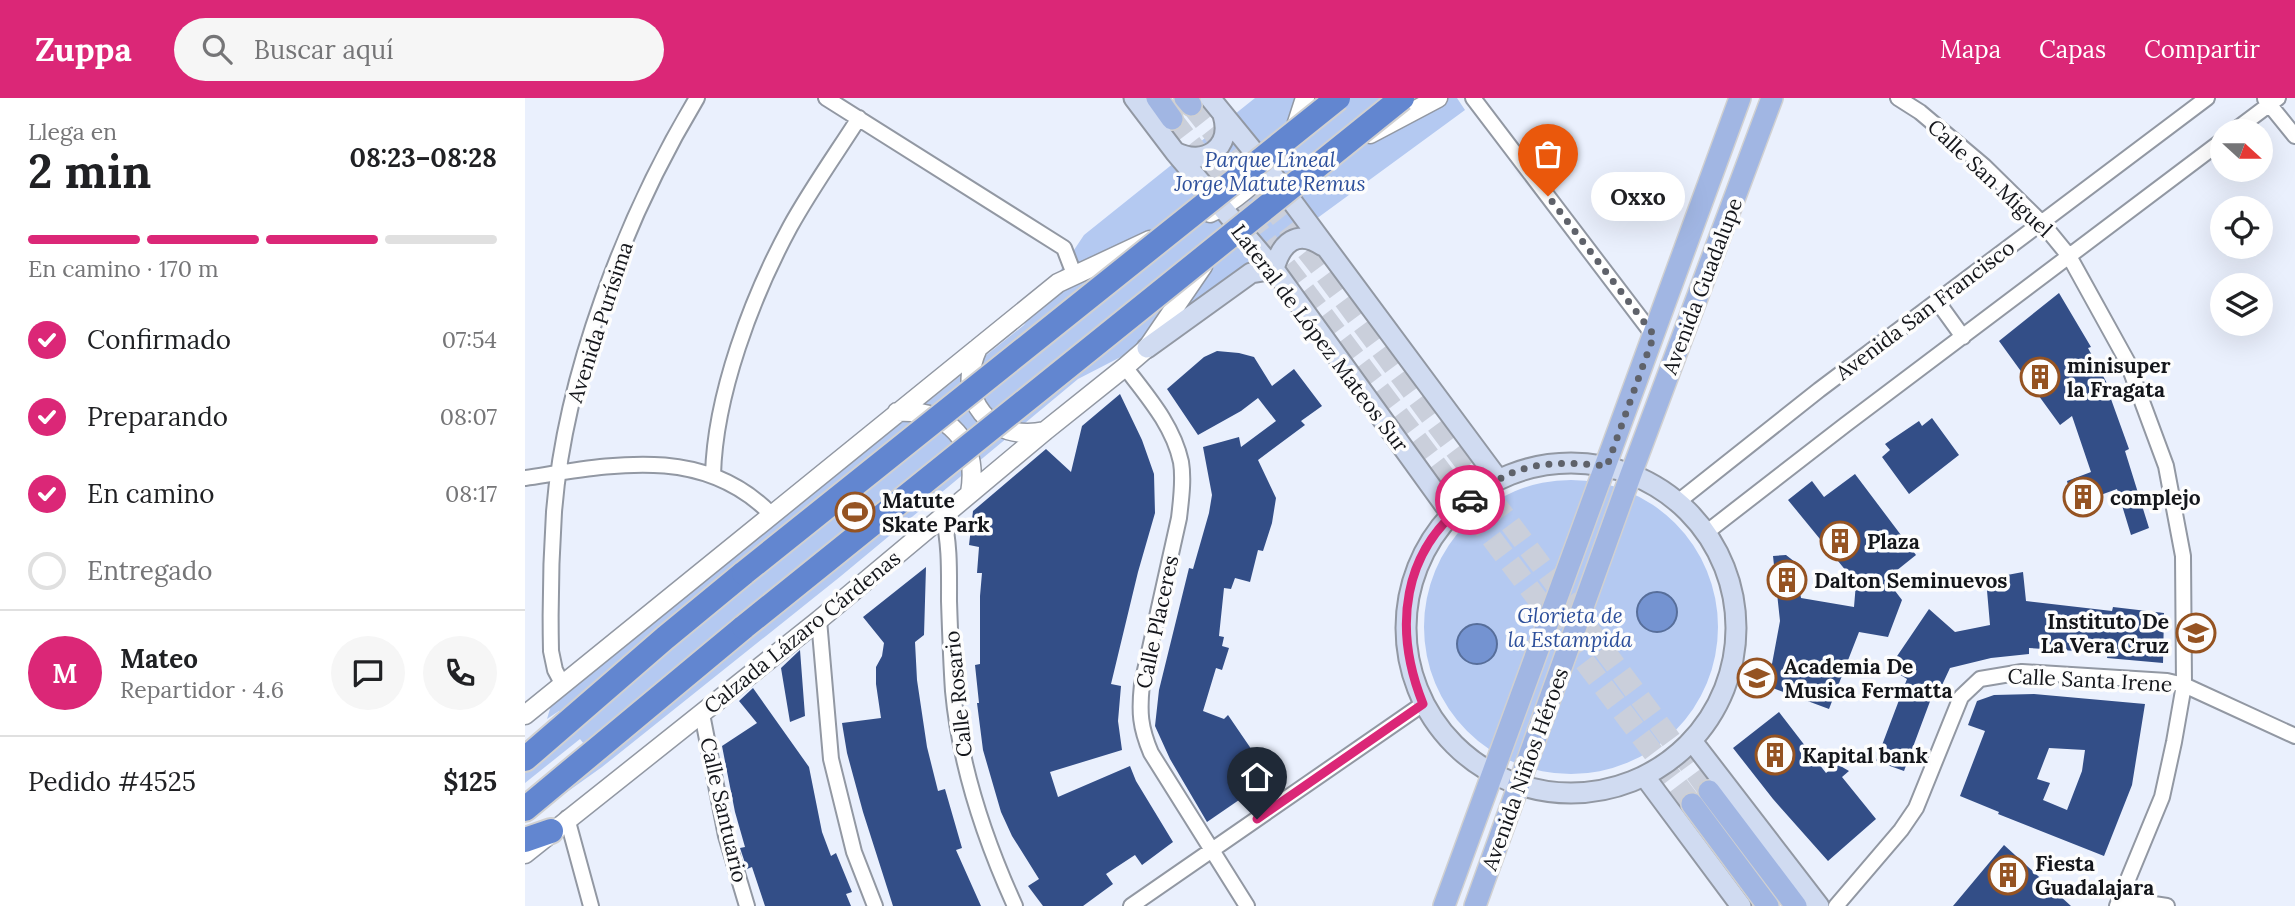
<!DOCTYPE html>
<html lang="es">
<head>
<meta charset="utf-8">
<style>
	body { margin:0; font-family:Lora,serif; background:#f6f6f6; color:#202124; height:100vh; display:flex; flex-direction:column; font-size:26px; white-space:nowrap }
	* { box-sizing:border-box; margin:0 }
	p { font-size:23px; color:#757577 }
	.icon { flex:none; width:38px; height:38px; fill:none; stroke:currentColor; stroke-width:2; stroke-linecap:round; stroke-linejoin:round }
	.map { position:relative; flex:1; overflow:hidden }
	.side { display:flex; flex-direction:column; background:#fff; width:525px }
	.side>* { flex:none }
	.needle { width:46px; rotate:111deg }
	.fabs { position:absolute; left:1685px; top:21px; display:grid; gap:14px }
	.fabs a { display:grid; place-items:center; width:63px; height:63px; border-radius:50%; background:#fff; box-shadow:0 7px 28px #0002; font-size:35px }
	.pin { position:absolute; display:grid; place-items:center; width:60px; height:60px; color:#fff; margin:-72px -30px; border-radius:50% 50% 50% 0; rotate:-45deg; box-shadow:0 0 7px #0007 }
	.pin .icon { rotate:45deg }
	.courier { position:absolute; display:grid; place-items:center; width:70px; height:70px; margin:-35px; border:5px solid #db2777; border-radius:50%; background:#fff; color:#222; box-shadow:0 2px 9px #0007 }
	.bubble { position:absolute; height:49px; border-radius:24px; background:#fff; box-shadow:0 7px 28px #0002; font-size:23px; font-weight:700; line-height:49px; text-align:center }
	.overview em { font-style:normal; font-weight:700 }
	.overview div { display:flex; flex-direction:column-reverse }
	.overview { display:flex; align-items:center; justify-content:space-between; height:119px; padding:0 28px }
	h1 { font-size:46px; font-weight:700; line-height:52px }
	.bar { display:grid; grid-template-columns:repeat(4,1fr); gap:10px 7px; align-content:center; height:84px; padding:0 28px }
	.bar i { height:9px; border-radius:5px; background:#e0e0e0 }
	.bar .on { background:#db2777 }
	.bar p { grid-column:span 4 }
	.line { display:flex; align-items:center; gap:18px; padding:0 28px; border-top:2px solid #e0e0e0 }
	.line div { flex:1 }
	.round { display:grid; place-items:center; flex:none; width:74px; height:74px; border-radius:37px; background:#f6f6f6 }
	ol { padding:0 28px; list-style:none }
	li { display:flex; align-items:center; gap:21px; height:77px }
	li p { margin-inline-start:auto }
	li .icon { padding:7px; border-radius:50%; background:#db2777; color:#fff; stroke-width:4 }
	li:last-child { color:#757577 }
	li i { width:38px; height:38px; border:4px solid #e0e0e0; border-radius:50% }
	header { display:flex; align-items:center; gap:42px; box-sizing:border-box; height:98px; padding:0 35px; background:#db2777; color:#fff }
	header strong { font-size:33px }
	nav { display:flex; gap:38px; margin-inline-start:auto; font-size:24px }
	.search { width:490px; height:63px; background:#f6f6f6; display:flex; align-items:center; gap:18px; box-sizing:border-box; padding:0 24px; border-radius:38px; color:#757577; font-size:26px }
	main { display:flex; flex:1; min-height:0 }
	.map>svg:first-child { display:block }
</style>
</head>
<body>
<header>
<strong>Zuppa</strong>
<div class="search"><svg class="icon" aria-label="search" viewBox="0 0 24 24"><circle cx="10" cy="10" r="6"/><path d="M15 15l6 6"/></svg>Buscar aquí</div>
<nav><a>Mapa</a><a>Capas</a><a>Compartir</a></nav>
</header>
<main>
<section class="side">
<div class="overview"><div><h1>2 min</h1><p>Llega en</p></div><em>08:23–08:28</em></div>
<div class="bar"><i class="on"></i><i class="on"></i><i class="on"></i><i></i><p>En camino · 170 m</p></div>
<ol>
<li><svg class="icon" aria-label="check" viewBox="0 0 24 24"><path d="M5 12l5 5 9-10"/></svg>Confirmado<p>07:54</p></li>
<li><svg class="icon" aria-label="check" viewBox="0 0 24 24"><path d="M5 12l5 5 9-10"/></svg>Preparando<p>08:07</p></li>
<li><svg class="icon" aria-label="check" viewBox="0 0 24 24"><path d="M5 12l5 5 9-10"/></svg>En camino<p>08:17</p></li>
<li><i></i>Entregado</li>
</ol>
<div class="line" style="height:126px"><b class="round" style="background:#db2777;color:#fff">M</b><div><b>Mateo</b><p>Repartidor · 4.6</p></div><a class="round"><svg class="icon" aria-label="chat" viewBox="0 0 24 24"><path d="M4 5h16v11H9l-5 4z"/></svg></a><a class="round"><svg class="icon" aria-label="phone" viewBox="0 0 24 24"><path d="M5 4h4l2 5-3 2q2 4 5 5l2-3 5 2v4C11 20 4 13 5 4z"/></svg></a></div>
<div class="line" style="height:91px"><div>Pedido #4525</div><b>$125</b></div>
</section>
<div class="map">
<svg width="1770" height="808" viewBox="0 0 1770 808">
	<rect width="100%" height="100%" fill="#eaf0fd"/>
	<path fill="#b4c9f1" d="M730,0H932L940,12L619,247L553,281L316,478L77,669L0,724V718L70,660L55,641L0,685V671L48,632L34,613L22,621L27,604L499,227L559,137Z
		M899 529a147 147 0 1 1 294 0a147 147 0 1 1-294 0Z"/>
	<path fill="#7493d1" stroke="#576e9a" stroke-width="2" d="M1112 514a20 20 0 1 1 40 0a20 20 0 1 1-40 0Z
		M932 546a20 20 0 1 1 40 0a20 20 0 1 1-40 0Z"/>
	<path fill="#334e87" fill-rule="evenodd" d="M1534,195L1566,249L1563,250L1584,289L1582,290L1604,351L1600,353L1624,430L1606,437L1592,391L1548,407L1542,383L1566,374L1547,318L1535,327L1474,243Z
		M692,253L714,255L729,259L747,288L769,271L797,308L776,323L780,327L733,362L751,400L747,425L738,453L733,452L725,484L710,480L706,491L699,490L694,538L699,539L697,548L704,550L697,572L691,570L678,613L699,621L703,617L746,680L682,724L645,661L630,628L634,592L664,470L668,471L684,415L687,397L678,349L714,339L716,349L751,323L733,300L716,313L673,337L642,291L679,259Z
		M595,296L617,342L629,376L630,415L613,474L586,586L596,588L593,623L597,652L525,674L533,699L605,668L611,683L648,744L617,767L610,757L581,776L588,786L558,808H518L503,788L514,781L487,738L476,714L458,652L452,605H454L450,567L455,566V498L457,475H452L454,449L444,447L448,413L521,351L546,374L557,328Z
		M1407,320L1434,357L1384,396L1357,359L1365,352L1360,346L1394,323L1397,328Z
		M1330,376L1391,457L1361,481L1377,502L1363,539L1334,534L1304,611L1245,589L1244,582L1255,523L1248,458L1261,457L1270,464L1276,500L1329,509L1331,485L1263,402L1287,383L1299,399Z
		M401,469L399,537L390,544L392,582L402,649L413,693L420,691L437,750L431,752L456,808H368L338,714L322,655L317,625L356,620L351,586V569L357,558L359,545L338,519Z
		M1498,474L1501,503L1587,513L1588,509L1639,515L1638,565L1582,560L1583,555L1504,550V556L1466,560L1425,570L1411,600L1407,598L1379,673L1351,663L1382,581L1364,570L1404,511L1430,534L1465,527L1461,481Z
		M275,552L280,618L265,624L256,570Z
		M228,590L284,669L297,734L306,758L311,755L327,794L321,796L326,808H240L227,769L222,771L215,750L220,749L210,714L197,648L232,625L214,603Z
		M1509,596L1620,606L1607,687L1579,758L1473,716L1474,714L1435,698L1460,633L1443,627L1452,603L1469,597ZM1524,650L1560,652L1557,673L1542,712L1518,702L1525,685L1512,681Z
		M1254,614L1301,675L1312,666L1324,673L1317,679L1351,721L1303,763L1248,701L1208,650Z
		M1479,747L1546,808H1428Z"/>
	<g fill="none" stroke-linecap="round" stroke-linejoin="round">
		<path stroke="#cacfdb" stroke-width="21" stroke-dasharray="21 10" stroke-linecap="butt" d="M666,7L793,167L1184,693
			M647,21L771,181L1167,706"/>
		<defs>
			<path id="minor" d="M301,0L539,150L549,176
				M948,0L1129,238
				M1373,0L1395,14L1459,68L1517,125L1544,158L1602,263L1641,368L1658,458L1659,587L1649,644L1637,699L1592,808
				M1740,1L1770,38
				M1709,33L1753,0
				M1412,203L1438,239
				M600,269C622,298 648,327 656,364C659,382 656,402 654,420L617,586C614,614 615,629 626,655L722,808
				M188,377C190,297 227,199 265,129C286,91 311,56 334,20
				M0,380C87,367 177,346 246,416
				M1154,403L1294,292L1682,0
				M418,418C425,446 424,474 424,503C425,533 426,563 428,593C435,669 459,740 490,808
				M1182,434L1320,327L1698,42
				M294,522L306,661L329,754L350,808
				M38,587L30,572L26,553C25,507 26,460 29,414C40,276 101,118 172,0
				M177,616L201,738L222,808
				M42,720L66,808
				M1596,801L1642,808
				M606,808L898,606
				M1311,808L1376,732L1391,710L1436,599L1455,581L1497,574L1642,583L1659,587L1770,638"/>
			<path id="tertiary" d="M769,34L780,0
				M845,36L913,0
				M685,115C706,106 736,81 749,62
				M453,250C429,301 466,345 520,333
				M372,314C424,311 454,344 445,395
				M0,617L533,185L625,142
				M0,756L294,522L520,333L600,269L622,250L678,168"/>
			<path id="secondary" d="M609,0L650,54L749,171L926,416
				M685,0L743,71L973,381
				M650,54C679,69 708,50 698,17
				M622,250L726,175L749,171C756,145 772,130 798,148
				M881 530a165 165 0 1 1 330 0a165 165 0 1 1-330 0Z
				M1167,643L1294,808
				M1120,679L1216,808"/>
			<path id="primary" d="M632,0L647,21
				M660,0L666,7
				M1184,693L1271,808
				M1167,706L1243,808
				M919,808L1215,0
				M950,808L1106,376L1247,0"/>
			<path id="motorway" d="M0,661L140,540L219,475
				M0,711L219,529
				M0,742L26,733"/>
		</defs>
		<use href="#minor" stroke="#9298a3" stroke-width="18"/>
		<use href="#tertiary" stroke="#9298a3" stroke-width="21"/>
		<use href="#secondary" stroke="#9298a3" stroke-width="23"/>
		<use href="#primary" stroke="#d0d0d1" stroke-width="24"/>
		<use href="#motorway" stroke="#d0d0d1" stroke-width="28"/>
		<use href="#minor" stroke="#fff" stroke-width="14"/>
		<use href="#tertiary" stroke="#fff" stroke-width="18"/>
		<use href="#secondary" stroke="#d0dbf1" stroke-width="19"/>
		<use href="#primary" stroke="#a1b6e3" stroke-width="21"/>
		<use href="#motorway" stroke="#6286d0" stroke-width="24"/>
		<defs>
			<path id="motorway-bridge" d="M219,475L813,0
				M219,529L877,0"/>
		</defs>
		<use href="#motorway-bridge" stroke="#d0d0d1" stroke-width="28" stroke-linecap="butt"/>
		<use href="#motorway-bridge" stroke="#6286d0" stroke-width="24"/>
	</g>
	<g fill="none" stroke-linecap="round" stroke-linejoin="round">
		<path stroke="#5f626a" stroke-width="7" stroke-dasharray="0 12.6" d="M945,402C954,395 963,387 973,382C1006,362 1045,364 1082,368L1129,237L1023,98"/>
		<path stroke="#db2777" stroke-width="9" d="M732,721L898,606C868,531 876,452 945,402"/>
	</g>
	<defs>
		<symbol id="building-ring" viewBox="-11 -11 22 22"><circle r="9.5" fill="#fdfdfd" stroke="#955322" stroke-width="1.5"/><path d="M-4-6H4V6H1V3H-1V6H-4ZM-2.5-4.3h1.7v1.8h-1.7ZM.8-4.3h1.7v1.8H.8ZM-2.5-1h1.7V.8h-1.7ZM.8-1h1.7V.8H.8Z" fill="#955322"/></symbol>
		<symbol id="stadium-ring" viewBox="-11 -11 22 22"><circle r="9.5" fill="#fdfdfd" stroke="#955322" stroke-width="1.5"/><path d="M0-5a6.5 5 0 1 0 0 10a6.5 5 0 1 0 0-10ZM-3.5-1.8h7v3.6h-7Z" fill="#955322"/></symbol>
		<symbol id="university-ring" viewBox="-11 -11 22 22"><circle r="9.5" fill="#fdfdfd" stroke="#955322" stroke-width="1.5"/><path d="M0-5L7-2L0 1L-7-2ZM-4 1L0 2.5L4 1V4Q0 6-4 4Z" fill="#955322"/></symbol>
	</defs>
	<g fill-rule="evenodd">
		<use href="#building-ring" x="1493" y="257" width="44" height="44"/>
		<use href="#building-ring" x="1536" y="377" width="44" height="44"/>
		<use href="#stadium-ring" x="308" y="392" width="44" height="44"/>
		<use href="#building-ring" x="1293" y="421" width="44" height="44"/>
		<use href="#building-ring" x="1240" y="460" width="44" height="44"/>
		<use href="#university-ring" x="1649" y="513" width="44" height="44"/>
		<use href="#university-ring" x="1210" y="558" width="44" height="44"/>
		<use href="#building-ring" x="1228" y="635" width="44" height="44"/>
		<use href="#building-ring" x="1461" y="755" width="44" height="44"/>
	</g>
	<g text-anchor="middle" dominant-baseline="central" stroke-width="7" stroke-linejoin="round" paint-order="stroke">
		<g font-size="21" font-style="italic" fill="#2d4f9b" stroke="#fdfdfd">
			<text x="745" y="61">Parque Lineal<tspan x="745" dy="24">Jorge Matute Remus</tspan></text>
			<text x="1045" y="517">Glorieta de<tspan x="1045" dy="24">la Estampida</tspan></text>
		</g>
		<g font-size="21" fill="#14161b" stroke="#fdfdfd">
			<text transform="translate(1465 80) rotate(43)">Calle San Miguel</text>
			<text transform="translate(1177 188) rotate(-69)">Avenida Guadalupe</text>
			<text transform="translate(1400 212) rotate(-37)">Avenida San Francisco</text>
			<text transform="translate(75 224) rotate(-72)">Avenida Purísima</text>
			<text transform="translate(795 240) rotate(53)">Lateral de López Mateos Sur</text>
			<text transform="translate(632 524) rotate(-78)">Calle Placeres</text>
			<text transform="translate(277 534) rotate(-39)">Calzada Lázaro Cárdenas</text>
			<text transform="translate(1565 582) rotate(3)">Calle Santa Irene</text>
			<text transform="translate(433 596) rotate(-96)">Calle Rosario</text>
			<text transform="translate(1000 671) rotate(-70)">Avenida Niños Héroes</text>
			<text transform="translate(199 712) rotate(77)">Calle Santuario</text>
		</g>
		<g font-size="21" font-weight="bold" fill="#14161b" stroke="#fdfdfd" text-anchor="start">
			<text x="1542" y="267">minisuper<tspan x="1542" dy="24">la Fragata</tspan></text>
			<text x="1585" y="399">complejo</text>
			<text x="357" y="402">Matute<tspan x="357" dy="24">Skate Park</tspan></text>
			<text x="1342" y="443">Plaza</text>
			<text x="1289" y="482">Dalton Seminuevos</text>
			<text x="1644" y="523" text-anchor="end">Instituto De<tspan x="1644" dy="24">La Vera Cruz</tspan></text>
			<text x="1259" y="568">Academia De<tspan x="1259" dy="24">Musica Fermatta</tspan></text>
			<text x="1277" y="657">Kapital bank</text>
			<text x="1510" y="765">Fiesta<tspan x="1510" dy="24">Guadalajara</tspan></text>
		</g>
	</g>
</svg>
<div class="fabs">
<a><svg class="needle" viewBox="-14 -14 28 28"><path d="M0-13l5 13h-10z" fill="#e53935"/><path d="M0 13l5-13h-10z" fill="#757577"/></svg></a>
<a><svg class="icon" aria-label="locate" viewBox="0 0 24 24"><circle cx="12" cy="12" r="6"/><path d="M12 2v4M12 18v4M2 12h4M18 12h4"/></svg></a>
<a><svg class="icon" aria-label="layers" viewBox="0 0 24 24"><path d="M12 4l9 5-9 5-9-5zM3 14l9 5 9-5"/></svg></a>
</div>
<div class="pin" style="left:1023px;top:98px;background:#ea580c"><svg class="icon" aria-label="bag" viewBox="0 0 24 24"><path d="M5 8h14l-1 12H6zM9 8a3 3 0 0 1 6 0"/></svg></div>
<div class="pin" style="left:732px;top:721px;background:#1f2937"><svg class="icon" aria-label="home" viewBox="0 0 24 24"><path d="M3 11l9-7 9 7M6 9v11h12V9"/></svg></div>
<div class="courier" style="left:945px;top:402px"><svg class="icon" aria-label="car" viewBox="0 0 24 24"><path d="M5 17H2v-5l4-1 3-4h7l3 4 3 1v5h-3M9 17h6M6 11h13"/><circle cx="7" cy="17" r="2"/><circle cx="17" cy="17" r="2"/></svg></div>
<div class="bubble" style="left:1066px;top:74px;width:94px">Oxxo</div>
</div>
</main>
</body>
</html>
